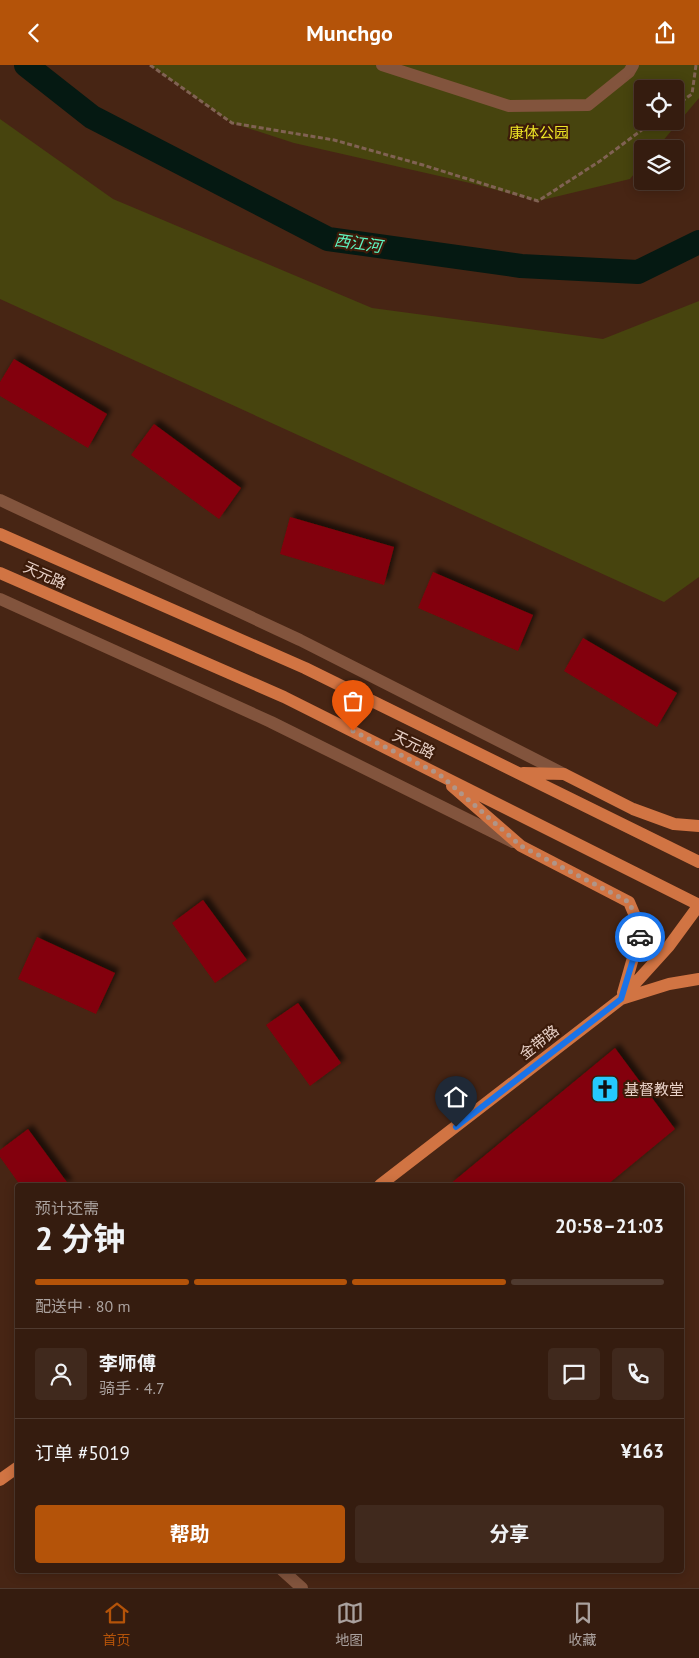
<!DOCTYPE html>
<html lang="zh">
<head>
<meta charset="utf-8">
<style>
	body { margin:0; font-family:"PT Sans","Noto Sans SC",sans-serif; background:#40291d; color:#f1f3f6; height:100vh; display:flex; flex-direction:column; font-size:19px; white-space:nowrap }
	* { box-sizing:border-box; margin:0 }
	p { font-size:16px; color:#aaa19e }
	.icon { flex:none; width:28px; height:28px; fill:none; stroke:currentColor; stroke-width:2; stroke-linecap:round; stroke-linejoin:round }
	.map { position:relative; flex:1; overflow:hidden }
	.drawer { position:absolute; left:15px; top:1118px; width:669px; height:390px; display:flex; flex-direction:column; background:#351c0f; border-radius:5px; box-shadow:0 2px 12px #0003,0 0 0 1px #4f3a2f }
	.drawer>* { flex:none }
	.controls { position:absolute; left:634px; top:15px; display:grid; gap:10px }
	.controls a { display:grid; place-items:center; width:50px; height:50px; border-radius:5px; background:#351c0f; box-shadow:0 2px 12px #0003,0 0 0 1px #4f3a2f; font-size:25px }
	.pin { position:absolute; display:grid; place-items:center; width:42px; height:42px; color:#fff; margin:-51px -21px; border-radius:50% 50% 50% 0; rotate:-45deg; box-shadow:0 0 5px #0007 }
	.pin .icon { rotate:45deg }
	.courier { position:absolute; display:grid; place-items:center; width:50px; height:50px; margin:-25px; border:4px solid #1a73e8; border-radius:50%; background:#fff; color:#222; box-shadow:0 1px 6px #0007 }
	.overview em { font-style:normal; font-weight:700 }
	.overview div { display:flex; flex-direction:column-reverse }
	.overview { display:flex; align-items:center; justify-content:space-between; height:85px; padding:0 20px }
	h1 { font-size:32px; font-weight:700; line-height:38px }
	.bar { display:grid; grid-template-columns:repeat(4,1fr); gap:8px 5px; align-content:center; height:60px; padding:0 20px }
	.bar i { height:6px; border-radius:4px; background:#4f3a2f }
	.bar .active { background:#b45309 }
	.bar p { grid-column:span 4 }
	.line { display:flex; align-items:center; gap:12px; padding:0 20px; border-top:1px solid #4f3a2f }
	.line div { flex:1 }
	.round { display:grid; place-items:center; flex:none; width:52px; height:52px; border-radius:5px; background:#40291d }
	.primary-button { display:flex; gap:10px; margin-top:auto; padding:10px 20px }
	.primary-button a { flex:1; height:58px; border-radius:5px; background:#b45309; color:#fff; font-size:20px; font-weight:700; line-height:58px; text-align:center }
	.primary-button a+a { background:#40291d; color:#f1f3f6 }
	header { display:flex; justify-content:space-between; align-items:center; height:65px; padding:0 20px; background:#b45309; color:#fff; font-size:22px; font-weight:700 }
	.dock { display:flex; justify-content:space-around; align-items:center; height:70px; border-top:1px solid #4f3a2f; background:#351c0f; font-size:14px; color:#aaa19e }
	.dock a { display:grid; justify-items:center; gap:2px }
	.dock .active { color:#b45309 }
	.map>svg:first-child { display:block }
</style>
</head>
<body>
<header><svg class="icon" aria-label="back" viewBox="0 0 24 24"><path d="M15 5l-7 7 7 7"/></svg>Munchgo<svg class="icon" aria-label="share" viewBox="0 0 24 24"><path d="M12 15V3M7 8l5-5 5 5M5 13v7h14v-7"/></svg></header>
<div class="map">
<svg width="699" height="1523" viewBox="0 0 699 1523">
	<defs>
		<filter id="shadow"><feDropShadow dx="4.5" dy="-4.5" stdDeviation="2.5" flood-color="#0009"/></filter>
	</defs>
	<rect width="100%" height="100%" fill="#472514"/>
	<path fill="#47440e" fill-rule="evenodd" d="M150,0H699V33L656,84H642V99L630,114L538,136L470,118L294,78L232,58ZM642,24H675V56H642Z
		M0,54L113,134L372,243L603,274L699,236V512L664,537L0,234Z"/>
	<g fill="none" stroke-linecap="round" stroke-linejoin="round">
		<path stroke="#051912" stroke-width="24" d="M26,0L92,52L328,174L521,201L638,207L699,177"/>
	</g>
	<path fill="#83000a" filter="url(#shadow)" d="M14,294L107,349L88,383L0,331V317Z
		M154,359L241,423L219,454L131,390Z
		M290,452L394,482L384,520L280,489Z
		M433,507L533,550L518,586L418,543Z
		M583,573L677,628L657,662L564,606Z
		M203,835L247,895L215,918L172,858Z
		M37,872L115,908L96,949L18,914Z
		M298,938L341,998L310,1021L266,960Z
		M615,983L675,1064L607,1120H449Z
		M28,1064L69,1120H20L0,1092V1085Z"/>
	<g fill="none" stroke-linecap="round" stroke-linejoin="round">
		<path stroke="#806253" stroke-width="3" stroke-dasharray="5 2.5" stroke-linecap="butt" d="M150,0L232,58L334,75L423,100L538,136L600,96L654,56
			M675,41L692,29L696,0"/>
		<path stroke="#82543d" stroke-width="12" d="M382,0L509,41L588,40L629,7L633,0
			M0,435L300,575L564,709
			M0,534L271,657L513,777
			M282,1505L302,1523"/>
		<path stroke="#d17443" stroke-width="12" d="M0,469L305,603L699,797
			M0,508L284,632L699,840
			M523,708L564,709L633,744L674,759L699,761
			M452,721L521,781L629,837L641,865L623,928
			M621,934L669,919L699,914
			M380,1120L621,934L669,881L699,840
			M0,1415L18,1402"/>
	</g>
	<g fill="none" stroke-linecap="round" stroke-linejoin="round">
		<path stroke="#b09588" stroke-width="5" stroke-dasharray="0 9" d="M353,666L439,709L521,781L629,837L641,865L640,872"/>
		<path stroke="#1a73e8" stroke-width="6" d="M456,1062L621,934L640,872"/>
	</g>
	<defs>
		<symbol id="church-square" viewBox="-11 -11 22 22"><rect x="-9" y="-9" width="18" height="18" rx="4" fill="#25c9fe" stroke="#3c1b0a"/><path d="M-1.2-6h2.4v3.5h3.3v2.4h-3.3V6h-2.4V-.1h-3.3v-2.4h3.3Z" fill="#111"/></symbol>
	</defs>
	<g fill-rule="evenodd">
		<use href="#church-square" x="589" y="1008" width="32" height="32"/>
	</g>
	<g text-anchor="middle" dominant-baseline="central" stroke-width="4.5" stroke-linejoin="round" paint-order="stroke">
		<g font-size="15" fill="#eee525" stroke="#3c1b0a">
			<text x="539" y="67">康体公园</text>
		</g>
		<g font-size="15" fill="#e8d1c7" stroke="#3c1b0a">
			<text transform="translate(45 510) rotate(24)">天元路</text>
			<text transform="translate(414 679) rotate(26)">天元路</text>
			<text transform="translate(539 977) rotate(-38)">金带路</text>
		</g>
		<g font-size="15" fill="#e8d1c7" stroke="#3c1b0a" text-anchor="start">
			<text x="624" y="1024">基督教堂</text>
		</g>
		<g font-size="16" font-style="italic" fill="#5ff7c3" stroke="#3c1b0a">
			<text transform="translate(358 178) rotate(8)">西江河</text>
		</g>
	</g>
</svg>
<div class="controls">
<a><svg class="icon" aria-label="locate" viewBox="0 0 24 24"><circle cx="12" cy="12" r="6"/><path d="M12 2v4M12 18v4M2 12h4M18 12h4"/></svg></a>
<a><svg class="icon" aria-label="layers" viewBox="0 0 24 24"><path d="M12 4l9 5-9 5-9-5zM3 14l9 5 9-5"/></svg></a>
</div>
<div class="pin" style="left:353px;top:666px;background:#ea580c"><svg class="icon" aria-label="bag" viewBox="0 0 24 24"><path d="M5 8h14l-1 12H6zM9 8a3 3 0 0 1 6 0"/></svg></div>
<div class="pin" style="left:456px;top:1062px;background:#1f2937"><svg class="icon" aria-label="home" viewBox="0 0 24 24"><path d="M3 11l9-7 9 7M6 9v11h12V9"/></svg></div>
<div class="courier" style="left:640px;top:872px"><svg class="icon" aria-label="car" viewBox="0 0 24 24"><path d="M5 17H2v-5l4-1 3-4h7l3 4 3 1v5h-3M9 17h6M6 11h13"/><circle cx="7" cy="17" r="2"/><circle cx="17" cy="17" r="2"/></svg></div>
<section class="drawer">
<div class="overview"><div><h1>2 分钟</h1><p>预计还需</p></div><em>20:58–21:03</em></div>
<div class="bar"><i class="active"></i><i class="active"></i><i class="active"></i><i></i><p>配送中 · 80 m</p></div>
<div class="line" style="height:90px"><a class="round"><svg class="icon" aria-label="person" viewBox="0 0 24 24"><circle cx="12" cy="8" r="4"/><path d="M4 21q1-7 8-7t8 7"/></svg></a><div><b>李师傅</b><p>骑手 · 4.7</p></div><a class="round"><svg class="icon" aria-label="chat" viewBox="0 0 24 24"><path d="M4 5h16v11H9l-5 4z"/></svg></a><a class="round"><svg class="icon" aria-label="phone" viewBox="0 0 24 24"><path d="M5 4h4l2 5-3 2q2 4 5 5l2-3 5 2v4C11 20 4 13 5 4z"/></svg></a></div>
<div class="line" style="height:65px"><div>订单 #5019</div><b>¥163</b></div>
<div class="primary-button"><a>帮助</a><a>分享</a></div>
</section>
</div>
<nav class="dock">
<a class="active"><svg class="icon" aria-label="home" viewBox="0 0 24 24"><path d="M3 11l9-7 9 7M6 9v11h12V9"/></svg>首页</a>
<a><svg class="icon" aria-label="map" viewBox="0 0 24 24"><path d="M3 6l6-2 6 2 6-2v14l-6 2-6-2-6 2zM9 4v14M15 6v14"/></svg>地图</a>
<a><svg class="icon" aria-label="saved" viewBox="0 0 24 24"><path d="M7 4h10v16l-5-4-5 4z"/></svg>收藏</a>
</nav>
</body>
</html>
